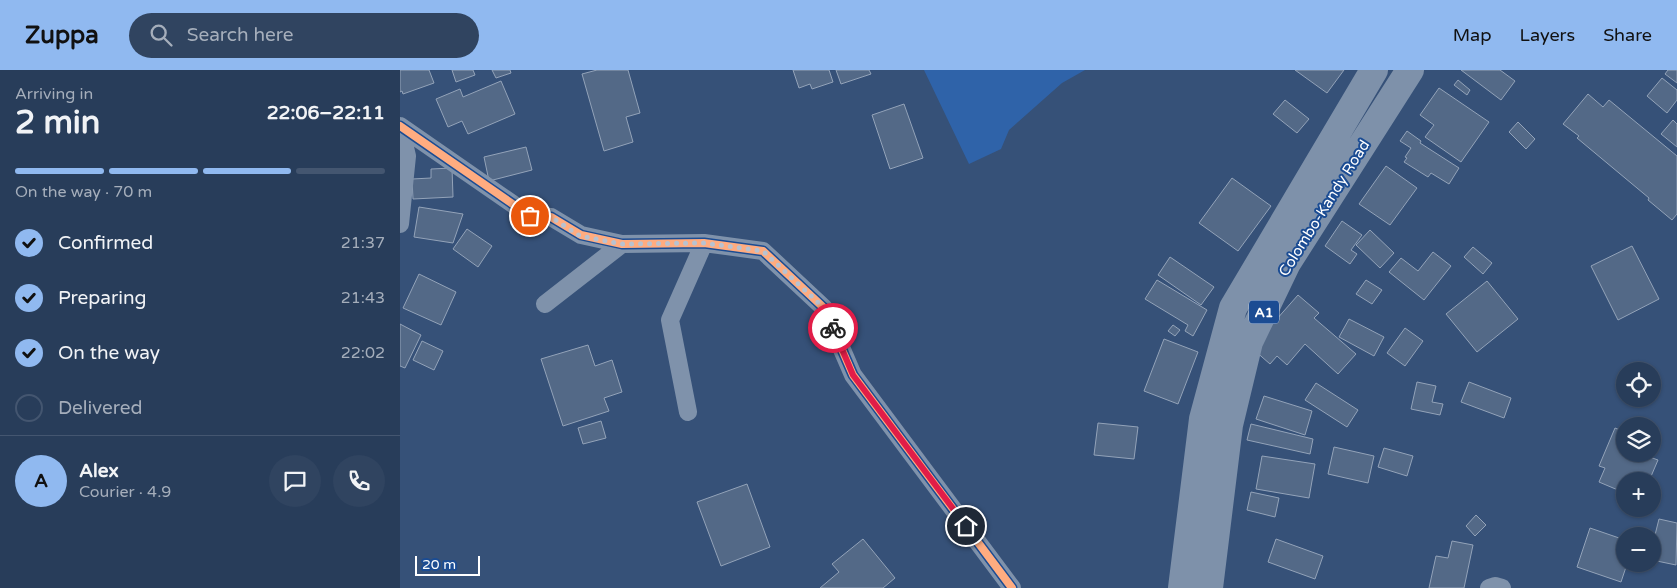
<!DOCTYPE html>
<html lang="en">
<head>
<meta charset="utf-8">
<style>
	body { margin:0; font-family:"Varela Round",sans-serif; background:#304460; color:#f1f3f6; height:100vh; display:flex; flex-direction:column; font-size:19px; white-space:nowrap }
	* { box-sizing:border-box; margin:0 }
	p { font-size:16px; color:#a5aebb }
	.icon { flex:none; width:28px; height:28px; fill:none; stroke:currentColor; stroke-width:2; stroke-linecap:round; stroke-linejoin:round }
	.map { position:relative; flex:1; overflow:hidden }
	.drawer { display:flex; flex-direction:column; background:#283d5a; width:400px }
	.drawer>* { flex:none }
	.fabs { position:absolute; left:1216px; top:292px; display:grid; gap:10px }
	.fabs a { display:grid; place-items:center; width:45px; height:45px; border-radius:50%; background:#283d5a; box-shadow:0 1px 4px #0004,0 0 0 1px #445670; font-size:25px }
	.scale { position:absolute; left:15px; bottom:12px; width:65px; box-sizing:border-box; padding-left:5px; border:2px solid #fff; border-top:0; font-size:14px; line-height:18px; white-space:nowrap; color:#fff; -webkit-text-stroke:4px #1b4c93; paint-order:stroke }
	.pin { position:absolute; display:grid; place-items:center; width:42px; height:42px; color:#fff; margin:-21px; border:2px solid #fff; border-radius:50%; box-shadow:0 1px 5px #0007 }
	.courier { position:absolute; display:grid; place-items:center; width:50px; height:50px; margin:-25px; border:4px solid #e11d48; border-radius:50%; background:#fff; color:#222; box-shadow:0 1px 6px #0007 }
	.head em { font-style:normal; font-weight:700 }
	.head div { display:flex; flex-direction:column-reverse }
	.head { display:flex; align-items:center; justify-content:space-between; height:85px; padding:0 15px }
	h1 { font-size:32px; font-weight:700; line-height:38px }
	.bar { display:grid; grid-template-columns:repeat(4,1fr); gap:8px 5px; align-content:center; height:60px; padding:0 15px }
	.bar i { height:6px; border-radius:4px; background:#445670 }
	.bar .active { background:#90b9f0 }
	.bar p { grid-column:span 4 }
	.line { display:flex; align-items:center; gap:12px; padding:0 15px; border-top:1px solid #445670 }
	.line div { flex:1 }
	.round { display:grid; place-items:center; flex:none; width:52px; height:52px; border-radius:26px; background:#304460 }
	ol { padding:0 15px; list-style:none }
	li { display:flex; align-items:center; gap:15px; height:55px }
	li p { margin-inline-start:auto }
	li .icon { padding:5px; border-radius:50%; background:#90b9f0; color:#111; stroke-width:4 }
	li:last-child { color:#a5aebb }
	li i { width:28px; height:28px; border:2px solid #445670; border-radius:50% }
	header { display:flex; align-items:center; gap:30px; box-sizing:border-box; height:70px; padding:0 25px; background:#90b9f0; color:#111 }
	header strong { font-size:24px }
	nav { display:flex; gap:28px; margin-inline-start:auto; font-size:18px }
	.search { width:350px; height:45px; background:#304460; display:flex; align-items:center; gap:12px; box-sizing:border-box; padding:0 18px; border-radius:28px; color:#a5aebb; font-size:19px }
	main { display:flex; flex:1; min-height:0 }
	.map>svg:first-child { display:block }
</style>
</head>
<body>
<header>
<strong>Zuppa</strong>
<div class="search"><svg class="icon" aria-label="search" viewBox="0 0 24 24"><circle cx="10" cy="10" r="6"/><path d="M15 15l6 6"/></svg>Search here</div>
<nav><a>Map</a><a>Layers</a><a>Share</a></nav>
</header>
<main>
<section class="drawer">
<div class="head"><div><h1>2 min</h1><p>Arriving in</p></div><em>22:06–22:11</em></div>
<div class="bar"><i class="active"></i><i class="active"></i><i class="active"></i><i></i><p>On the way · 70 m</p></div>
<ol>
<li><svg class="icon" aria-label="check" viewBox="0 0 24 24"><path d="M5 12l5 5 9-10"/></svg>Confirmed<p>21:37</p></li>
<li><svg class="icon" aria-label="check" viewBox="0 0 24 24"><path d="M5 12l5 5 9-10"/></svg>Preparing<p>21:43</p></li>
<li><svg class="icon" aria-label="check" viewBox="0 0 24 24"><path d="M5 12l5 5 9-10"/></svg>On the way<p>22:02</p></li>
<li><i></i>Delivered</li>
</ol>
<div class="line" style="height:90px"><b class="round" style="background:#90b9f0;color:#111">A</b><div><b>Alex</b><p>Courier · 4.9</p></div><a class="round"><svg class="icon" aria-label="chat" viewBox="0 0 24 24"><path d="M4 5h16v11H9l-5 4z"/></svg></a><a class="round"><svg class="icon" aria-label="phone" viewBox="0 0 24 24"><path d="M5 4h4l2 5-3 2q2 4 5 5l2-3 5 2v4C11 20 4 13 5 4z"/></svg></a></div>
</section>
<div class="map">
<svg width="1277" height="518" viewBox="0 0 1277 518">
	<rect width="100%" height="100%" fill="#365178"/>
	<path fill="#2f63a9" d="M524,0H685L662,13L609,60L601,79L569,94Z"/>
	<path fill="#536987" stroke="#93a3b9" d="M0,0H29L34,13L3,24L2,21L0,22Z
		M52,0H73L75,5L56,12Z
		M92,0H110L111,3L96,8Z
		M197,0H228L240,43L226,47L233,72L204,81L182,4Z
		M393,0H429L433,12L412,19L410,14L399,18Z
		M436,0H469L471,4L441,14Z
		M895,0H944L927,23Z
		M1061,0H1100L1115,11L1101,30Z
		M1268,0H1277V13L1265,4Z
		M1262,8L1277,20V30L1267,43L1247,26Z
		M1058,10L1070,20L1067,25L1054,15Z
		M101,11L115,44L68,64L62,51L48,57L36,29L60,19L63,27Z
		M1039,18L1089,52L1061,92L1025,67L1034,55L1020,45Z
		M1188,24L1203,37L1209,30L1277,86V144L1272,150L1248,130L1249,128L1177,68L1179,66L1163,54Z
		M885,30L909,49L897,63L873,44Z
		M504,34L523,88L490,99L472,45Z
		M1273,50L1277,54V77L1261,64Z
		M1118,52L1135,69L1126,79L1109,62Z
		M1007,61L1021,71L1020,73L1059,98L1049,114L1031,103L1028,107L1004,92L1007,88L1005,87L1011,78L1000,71Z
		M126,77L132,100L89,111L84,87Z
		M986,96L1017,118L990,155L959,134Z
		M52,98L53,127L13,129L12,109L31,108V99Z
		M832,108L871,136L838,181L799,153Z
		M19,137L63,144L53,173L14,167Z
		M942,151L962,165L951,180L957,184L950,194L925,176Z
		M67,159L92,176L78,197L53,179Z
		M970,160L994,183L980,198L956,175Z
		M1232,176L1259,229L1218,250L1191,196Z
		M1073,177L1092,193L1083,204L1064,187Z
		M1033,182L1051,196L1024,230L989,202L1001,188L1018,201Z
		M770,187L814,217L801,235L758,205Z
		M19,204L56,222L41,255L3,238Z
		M757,210L807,240L793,266L785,261L788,255L745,229Z
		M966,210L982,220L972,234L956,224Z
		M1087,211L1118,249L1077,282L1046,244Z
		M898,225L919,243L914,248L956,284L938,304L905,274L887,295L877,286L870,294L854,280L861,267Z
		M949,249L984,267L974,286L939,267Z
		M0,254L21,265L5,298L0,296Z
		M773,255L780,260L775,266L768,261Z
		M1005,258L1023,271L1005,296L987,283Z
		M764,269L798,282L778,334L744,321Z
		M22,271L43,281L34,300L13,290Z
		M188,275L195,296L212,290L222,322L204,328L209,341L163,356L141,289Z
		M1017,312L1036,316L1032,332L1043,334L1040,345L1011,339Z
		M1069,312L1111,328L1104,348L1061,332Z
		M916,313L958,340L947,357L905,330Z
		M864,326L912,341L905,365L856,349Z
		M201,351L206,368L183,374L178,358Z
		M698,353L738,357L734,389L694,385Z
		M851,354L913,369L910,384L847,370Z
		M1215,358L1225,362V384H1248L1247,386L1258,390L1249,411L1241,410L1240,411H1225V423L1199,412L1205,398L1199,396Z
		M934,377L974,386L968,413L928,404Z
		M984,378L1013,386L1007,406L978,397Z
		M862,386L915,394L909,428L856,419Z
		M347,414L370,477L321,496L297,432Z
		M851,422L879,428L875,447L847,440Z
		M1076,445L1086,455L1075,466L1066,456Z
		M1259,449L1277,453L1276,495L1252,490V477Z
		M1190,458L1225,470V494H1227L1221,512L1177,497Z
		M463,469L495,508L483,518H420L439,502L432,494Z
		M876,469L923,486L915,509L868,492Z
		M1052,471L1073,475L1064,518H1029L1036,486L1048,488Z"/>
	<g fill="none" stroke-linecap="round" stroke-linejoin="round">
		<path stroke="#7f92ab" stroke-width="18" d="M0,56L130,146L151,147L181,165L222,174L304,173L363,181L424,238L453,305L612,518
			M0,56L7,86L0,154
			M145,234L222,174
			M288,342L270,250L304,173
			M1089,518L1095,516L1102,518"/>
		<path stroke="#7e91aa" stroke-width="28" d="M782,518L803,349L833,238L974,0
			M809,518L829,355L849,272L887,193L1010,0"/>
		<defs>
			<path id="cycleway" d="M0,56L130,146L151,147L181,165L222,174L304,173L363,181L424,238L453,305L612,518"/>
		</defs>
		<use href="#cycleway" stroke="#1b4c93" stroke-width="11"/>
		<use href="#cycleway" stroke="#ffac80" stroke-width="8"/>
	</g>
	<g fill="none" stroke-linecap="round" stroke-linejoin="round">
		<path stroke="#b9c2d0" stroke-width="5" stroke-dasharray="0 9" d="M130,146L151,147L180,166L222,174L304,173L363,181L424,238L433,258"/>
		<path stroke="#e11d48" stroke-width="6" d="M433,258L453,305L566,456"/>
	</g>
	<g text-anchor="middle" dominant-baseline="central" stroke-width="4" stroke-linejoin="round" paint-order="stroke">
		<rect fill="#1b4c93" stroke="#bbc9df" stroke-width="1" x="849" y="230.5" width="30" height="23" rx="4"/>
		<g font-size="14" font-weight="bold" fill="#fff">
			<text x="864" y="242">A1</text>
		</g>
		<g font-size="15" fill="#fff" stroke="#1b4c93">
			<text transform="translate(924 138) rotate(-58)">Colombo-Kandy Road</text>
		</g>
	</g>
</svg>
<div class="fabs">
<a><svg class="icon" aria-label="locate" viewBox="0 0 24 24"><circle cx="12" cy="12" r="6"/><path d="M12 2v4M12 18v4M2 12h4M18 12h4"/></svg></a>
<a><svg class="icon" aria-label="layers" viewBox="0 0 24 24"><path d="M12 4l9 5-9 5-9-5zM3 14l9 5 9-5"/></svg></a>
<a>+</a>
<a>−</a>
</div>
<div class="scale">20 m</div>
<div class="pin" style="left:130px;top:146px;background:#ea580c"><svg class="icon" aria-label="bag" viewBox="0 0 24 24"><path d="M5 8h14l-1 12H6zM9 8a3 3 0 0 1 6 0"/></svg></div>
<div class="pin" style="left:566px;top:456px;background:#1f2937"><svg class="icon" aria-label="home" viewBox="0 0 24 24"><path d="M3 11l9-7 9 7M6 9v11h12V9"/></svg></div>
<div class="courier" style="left:433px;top:258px"><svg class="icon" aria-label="bike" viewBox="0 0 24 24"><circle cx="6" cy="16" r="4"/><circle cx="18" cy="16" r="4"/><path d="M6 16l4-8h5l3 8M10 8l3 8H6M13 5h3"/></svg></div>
</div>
</main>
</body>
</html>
